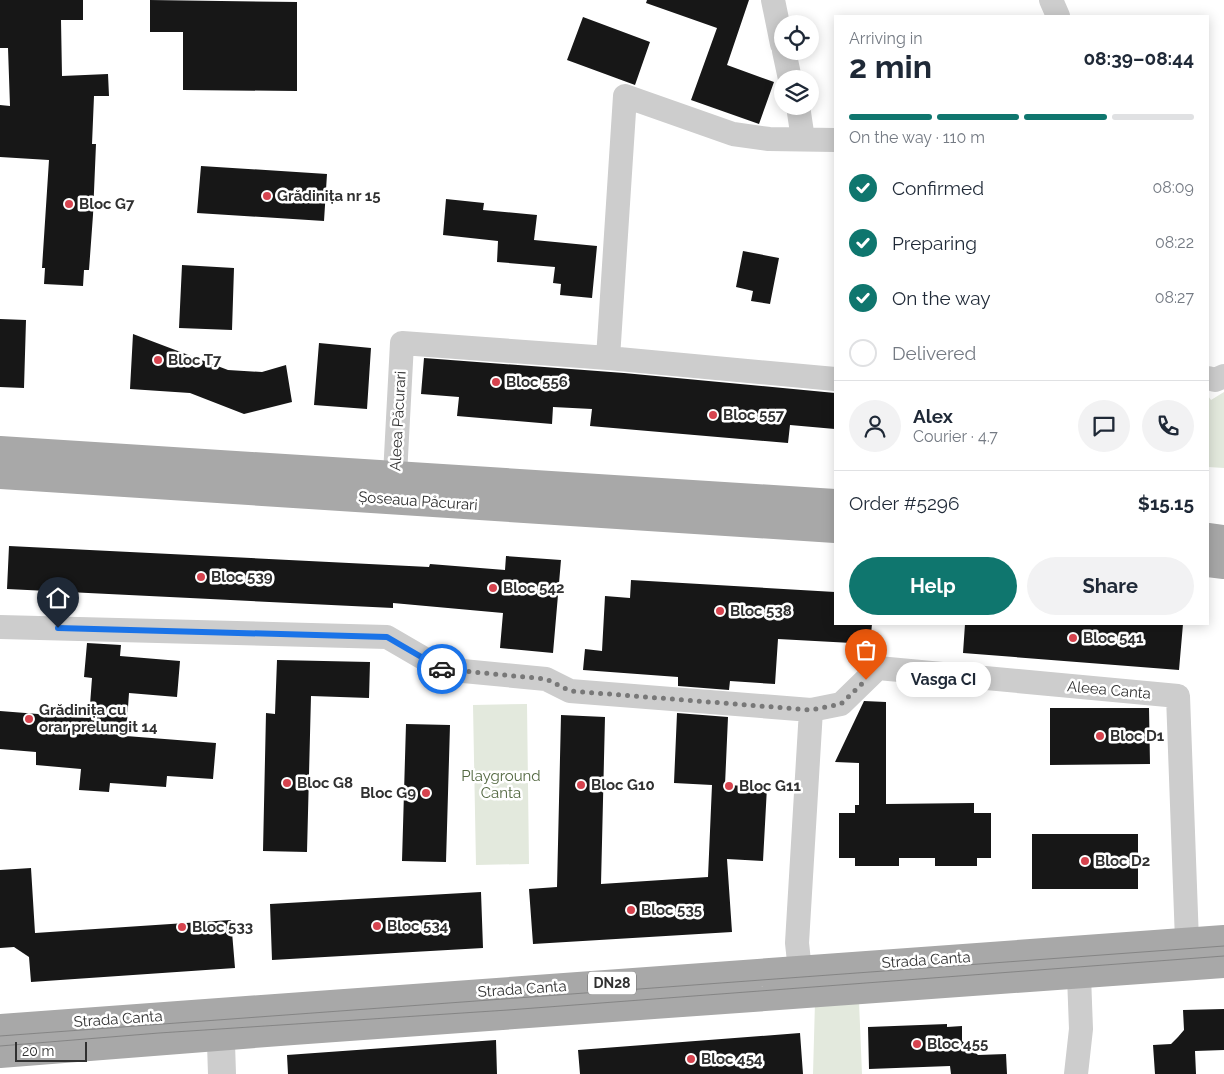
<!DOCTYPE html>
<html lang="en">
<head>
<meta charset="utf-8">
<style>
	body { margin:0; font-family:Raleway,sans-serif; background:#f2f2f3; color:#1f2937; height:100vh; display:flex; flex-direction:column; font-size:19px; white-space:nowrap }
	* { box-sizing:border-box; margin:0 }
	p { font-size:16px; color:#747a83 }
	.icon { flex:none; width:28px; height:28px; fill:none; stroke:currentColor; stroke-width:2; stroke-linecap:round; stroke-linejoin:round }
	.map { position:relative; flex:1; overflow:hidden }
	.details { position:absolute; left:834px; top:15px; width:375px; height:610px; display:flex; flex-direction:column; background:#fff; border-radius:0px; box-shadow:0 2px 12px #0003 }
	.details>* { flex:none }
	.fabs { position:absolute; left:774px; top:15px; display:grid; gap:10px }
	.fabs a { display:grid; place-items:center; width:45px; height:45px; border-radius:50%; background:#fff; box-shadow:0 2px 12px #0003; font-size:25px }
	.scale { position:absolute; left:15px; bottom:12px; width:72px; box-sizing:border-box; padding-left:5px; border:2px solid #303030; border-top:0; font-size:14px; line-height:18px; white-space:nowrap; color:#303030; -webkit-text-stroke:4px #fff; paint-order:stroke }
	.pin { position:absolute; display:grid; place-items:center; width:42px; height:42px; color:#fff; margin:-51px -21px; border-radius:50% 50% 50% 0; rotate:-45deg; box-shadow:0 0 5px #0007 }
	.pin .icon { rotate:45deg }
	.courier { position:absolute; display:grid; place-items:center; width:50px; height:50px; margin:-25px; border:4px solid #1a73e8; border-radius:50%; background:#fff; color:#222; box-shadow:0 1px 6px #0007 }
	.bubble { position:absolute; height:35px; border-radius:18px; background:#fff; box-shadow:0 2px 12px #0003; font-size:16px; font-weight:700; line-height:35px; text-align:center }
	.head em { font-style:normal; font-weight:700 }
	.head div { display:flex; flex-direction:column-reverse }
	.head { display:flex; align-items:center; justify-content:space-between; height:85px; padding:0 15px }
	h1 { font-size:32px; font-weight:700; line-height:38px }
	.bar { display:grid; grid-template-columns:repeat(4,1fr); gap:8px 5px; align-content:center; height:60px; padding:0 15px }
	.bar i { height:6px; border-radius:4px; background:#e0e1e3 }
	.bar .selected { background:#0f766e }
	.bar p { grid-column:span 4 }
	.line { display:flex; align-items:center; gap:12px; padding:0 15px; border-top:1px solid #e0e1e3 }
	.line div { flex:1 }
	.round { display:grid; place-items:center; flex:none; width:52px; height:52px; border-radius:26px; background:#f2f2f3 }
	ol { padding:0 15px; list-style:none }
	li { display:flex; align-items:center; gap:15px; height:55px }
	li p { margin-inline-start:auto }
	li .icon { padding:5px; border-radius:50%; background:#0f766e; color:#fff; stroke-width:4 }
	li:last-child { color:#747a83 }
	li i { width:28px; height:28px; border:2px solid #e0e1e3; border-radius:50% }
	.button { display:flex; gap:10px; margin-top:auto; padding:10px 15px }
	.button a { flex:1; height:58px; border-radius:30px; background:#0f766e; color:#fff; font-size:20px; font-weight:700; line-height:58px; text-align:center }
	.button a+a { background:#f2f2f3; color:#1f2937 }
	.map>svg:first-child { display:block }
</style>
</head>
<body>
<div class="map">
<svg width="1224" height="1074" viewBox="0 0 1224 1074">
	<rect width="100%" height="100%" fill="#fff"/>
	<path fill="#e3e9dd" d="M1224,392V468L1208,467V396L1211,400Z
		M527,704L529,864L476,865L473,705Z
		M859,1001L862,1074H813L815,1002Z"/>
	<path fill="#171717" d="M0,0H83V20H61L62,76L108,74L109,96H94L92,144H96L93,215L89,270H84L83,286L44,284L45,268H42L49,160L0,157V105L10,106L8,48H0Z
		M150,0L297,2V91L183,90V32H150Z
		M647,0H749L727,65L774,82L759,124L691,100L717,28L646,3Z
		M583,17L650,42L635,85L567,60Z
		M201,166L327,174L324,221L197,213Z
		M446,199L484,203L483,210L537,215L534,240L597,246L592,298L560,295L561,284L553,283L555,267L497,262L498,241L443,235Z
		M743,251L779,258L770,304L751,301L753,291L736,287Z
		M182,265L234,268L232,330L179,328Z
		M0,319L26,320L24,388L0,387Z
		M133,334L228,370L262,372L286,365L292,402L244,414L190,393L130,389Z
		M319,343L371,348L367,409L314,405Z
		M424,358L624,373L835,393V429L790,425L788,443L590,426L592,409L553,407L552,424L457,416L459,397L421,394Z
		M9,546L429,567L430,564L505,570L506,556L561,560L553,653L500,648L503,613L393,603V608L7,589Z
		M631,580L835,592V624H872L870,644L778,639L775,684L730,681L729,690L678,686V677L583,670L585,649L602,651L605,596L630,598Z
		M965,624H1183L1179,670L963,653Z
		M87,643L121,645L120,656L180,661L177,697L129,693L126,736L216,743L213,779L167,776L166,787L110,783L109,792L79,790L81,769L36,765V752L0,749V711L89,718L92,678L84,677Z
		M277,660L370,662L369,698L311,696L307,852L263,851L266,713L275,714Z
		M864,701L886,702V804L974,803V813H991V858H977V866H935V858H899V866H855V858H839V813H855V805H859V763L835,762Z
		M1050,708H1149L1150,764L1050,765Z
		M677,713L728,717L725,785L767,787L763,861L727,859L732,932L533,944L529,889L557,887L561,715L605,717L601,884L708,877L712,785L674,783Z
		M406,724L450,725L446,862L402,861Z
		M1032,834H1138V889H1032Z
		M31,868L35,933L231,920L235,968L31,982L29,957L14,947L0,948V870Z
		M481,892L483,948L272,960L270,904Z
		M1224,1009V1050L1195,1051L1196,1074H1155L1153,1045L1171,1044L1178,1037L1184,1030L1183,1010Z
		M947,1024V1027L962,1026V1041L978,1055L1006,1054L1007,1074H951L950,1066L869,1069L868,1027Z
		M800,1033L803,1074H580L578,1050Z
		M496,1040L497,1074H288L287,1055Z"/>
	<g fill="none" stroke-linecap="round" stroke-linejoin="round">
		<path stroke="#cdcdcd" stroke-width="24" d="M773,0L782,44
			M1051,0L1058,16
			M784,51L790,79
			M798,106L803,139
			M608,358L625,96L733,134L769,139L835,140
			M1208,378L1215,380L1224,376
			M394,494L402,343L608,358L835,379
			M0,627L387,637L442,669L546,679L570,691L811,710L797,943L802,989
			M811,710L841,704L878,668L1178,696L1187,941
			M1076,1074L1081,1029L1079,976"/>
		<path stroke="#cdcdcd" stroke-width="28" d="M220,1013L222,1074"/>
		<path stroke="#a8a8a8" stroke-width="28" d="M0,450L835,503
			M0,475L835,529
			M1208,537L1224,539
			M1208,563L1224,565
			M0,1028L1224,939
			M0,1054L293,1031L1224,964"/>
		<path stroke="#858585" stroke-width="1" d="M0,1036L1224,946
			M0,1046L159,1033L508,1010L1224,956"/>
	</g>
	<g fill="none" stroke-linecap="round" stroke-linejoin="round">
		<path stroke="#787878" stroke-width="5" stroke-dasharray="0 9" d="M442,669L546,679L570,691L811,710L841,704L866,680"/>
		<path stroke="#1a73e8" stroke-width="6" d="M58,628L387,637L442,669"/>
	</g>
	<g fill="#d6434e" stroke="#fff" stroke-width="2">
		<circle cx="267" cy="196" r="5"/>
		<circle cx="69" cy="204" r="5"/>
		<circle cx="158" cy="360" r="5"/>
		<circle cx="496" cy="382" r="5"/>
		<circle cx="713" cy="415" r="5"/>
		<circle cx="201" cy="577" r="5"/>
		<circle cx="493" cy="588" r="5"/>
		<circle cx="720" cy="611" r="5"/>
		<circle cx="1073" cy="638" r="5"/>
		<circle cx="29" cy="719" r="5"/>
		<circle cx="1100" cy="736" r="5"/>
		<circle cx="287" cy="783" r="5"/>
		<circle cx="581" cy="785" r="5"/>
		<circle cx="729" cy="786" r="5"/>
		<circle cx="426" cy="793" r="5"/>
		<circle cx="1085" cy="861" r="5"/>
		<circle cx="631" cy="910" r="5"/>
		<circle cx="377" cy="926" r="5"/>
		<circle cx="182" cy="927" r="5"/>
		<circle cx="917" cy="1044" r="5"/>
		<circle cx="691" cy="1059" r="5"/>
	</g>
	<g text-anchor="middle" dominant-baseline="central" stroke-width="5" stroke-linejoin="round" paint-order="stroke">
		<rect fill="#fff" stroke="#6e6e6e" stroke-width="1" x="588" y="971.5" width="48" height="23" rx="4"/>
		<g font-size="14" font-weight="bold" fill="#303030">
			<text x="612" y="983">DN28</text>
		</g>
		<g font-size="15" font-weight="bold" fill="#303030" stroke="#fff" text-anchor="start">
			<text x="277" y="196">Grădinița nr 15</text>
			<text x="79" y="204">Bloc G7</text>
			<text x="168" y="360">Bloc T7</text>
			<text x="506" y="382">Bloc 556</text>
			<text x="723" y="415">Bloc 557</text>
			<text x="211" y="577">Bloc 539</text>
			<text x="503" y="588">Bloc 542</text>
			<text x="730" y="611">Bloc 538</text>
			<text x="1083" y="638">Bloc 541</text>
			<text x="39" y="710">Grădinița cu<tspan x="39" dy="17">orar prelungit 14</tspan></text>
			<text x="1110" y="736">Bloc D1</text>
			<text x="297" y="783">Bloc G8</text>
			<text x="591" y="785">Bloc G10</text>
			<text x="739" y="786">Bloc G11</text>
			<text x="416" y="793" text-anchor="end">Bloc G9</text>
			<text x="1095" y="861">Bloc D2</text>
			<text x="641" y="910">Bloc 535</text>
			<text x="387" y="926">Bloc 534</text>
			<text x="192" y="927">Bloc 533</text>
			<text x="927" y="1044">Bloc 455</text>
			<text x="701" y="1059">Bloc 454</text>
		</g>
		<g font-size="15" fill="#303030" stroke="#fff">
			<text transform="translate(398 421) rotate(-87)">Aleea Păcurari</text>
			<text transform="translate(418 501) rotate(4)">Șoseaua Păcurari</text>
			<text transform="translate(1109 690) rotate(5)">Aleea Canta</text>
			<text transform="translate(926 960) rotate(-4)">Strada Canta</text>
			<text transform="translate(522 989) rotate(-4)">Strada Canta</text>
			<text transform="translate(118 1019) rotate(-4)">Strada Canta</text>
		</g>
		<g font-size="15" fill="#536841" stroke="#fff">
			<text x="501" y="776">Playground<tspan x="501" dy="17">Canta</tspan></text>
		</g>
	</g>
</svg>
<div class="fabs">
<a><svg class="icon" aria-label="locate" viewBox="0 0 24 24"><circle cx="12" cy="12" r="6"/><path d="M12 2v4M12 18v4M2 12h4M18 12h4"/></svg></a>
<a><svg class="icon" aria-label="layers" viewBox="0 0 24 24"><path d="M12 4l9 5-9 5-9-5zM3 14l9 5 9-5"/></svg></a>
</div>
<div class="scale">20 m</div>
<div class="pin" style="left:866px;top:680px;background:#ea580c"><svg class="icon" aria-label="bag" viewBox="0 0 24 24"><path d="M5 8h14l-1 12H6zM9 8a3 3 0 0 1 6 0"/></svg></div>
<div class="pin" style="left:58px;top:628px;background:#1f2937"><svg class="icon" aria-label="home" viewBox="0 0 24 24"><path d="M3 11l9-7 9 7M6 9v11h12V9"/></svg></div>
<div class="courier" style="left:442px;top:669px"><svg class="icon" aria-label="car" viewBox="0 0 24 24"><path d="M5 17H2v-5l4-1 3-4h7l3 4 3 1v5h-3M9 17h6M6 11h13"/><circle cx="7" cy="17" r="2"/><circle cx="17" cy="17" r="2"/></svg></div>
<div class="bubble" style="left:896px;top:662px;width:95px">Vasga CI</div>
<section class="details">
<div class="head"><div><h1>2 min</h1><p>Arriving in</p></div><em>08:39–08:44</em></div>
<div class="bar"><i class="selected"></i><i class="selected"></i><i class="selected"></i><i></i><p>On the way · 110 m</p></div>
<ol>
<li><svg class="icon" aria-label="check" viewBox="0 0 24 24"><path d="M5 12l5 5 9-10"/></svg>Confirmed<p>08:09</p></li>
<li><svg class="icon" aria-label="check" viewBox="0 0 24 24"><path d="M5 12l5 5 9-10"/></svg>Preparing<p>08:22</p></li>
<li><svg class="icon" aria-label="check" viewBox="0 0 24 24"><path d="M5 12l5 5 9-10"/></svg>On the way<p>08:27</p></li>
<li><i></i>Delivered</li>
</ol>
<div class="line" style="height:90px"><a class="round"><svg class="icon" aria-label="person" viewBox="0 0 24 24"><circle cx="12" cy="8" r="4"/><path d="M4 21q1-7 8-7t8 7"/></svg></a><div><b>Alex</b><p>Courier · 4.7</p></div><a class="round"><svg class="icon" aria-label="chat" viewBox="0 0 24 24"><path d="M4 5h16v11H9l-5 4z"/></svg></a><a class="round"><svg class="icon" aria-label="phone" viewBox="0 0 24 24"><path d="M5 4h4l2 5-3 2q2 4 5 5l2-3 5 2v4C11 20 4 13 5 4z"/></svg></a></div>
<div class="line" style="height:65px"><div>Order #5296</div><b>$15.15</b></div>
<div class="button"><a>Help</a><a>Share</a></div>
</section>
</div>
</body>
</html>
